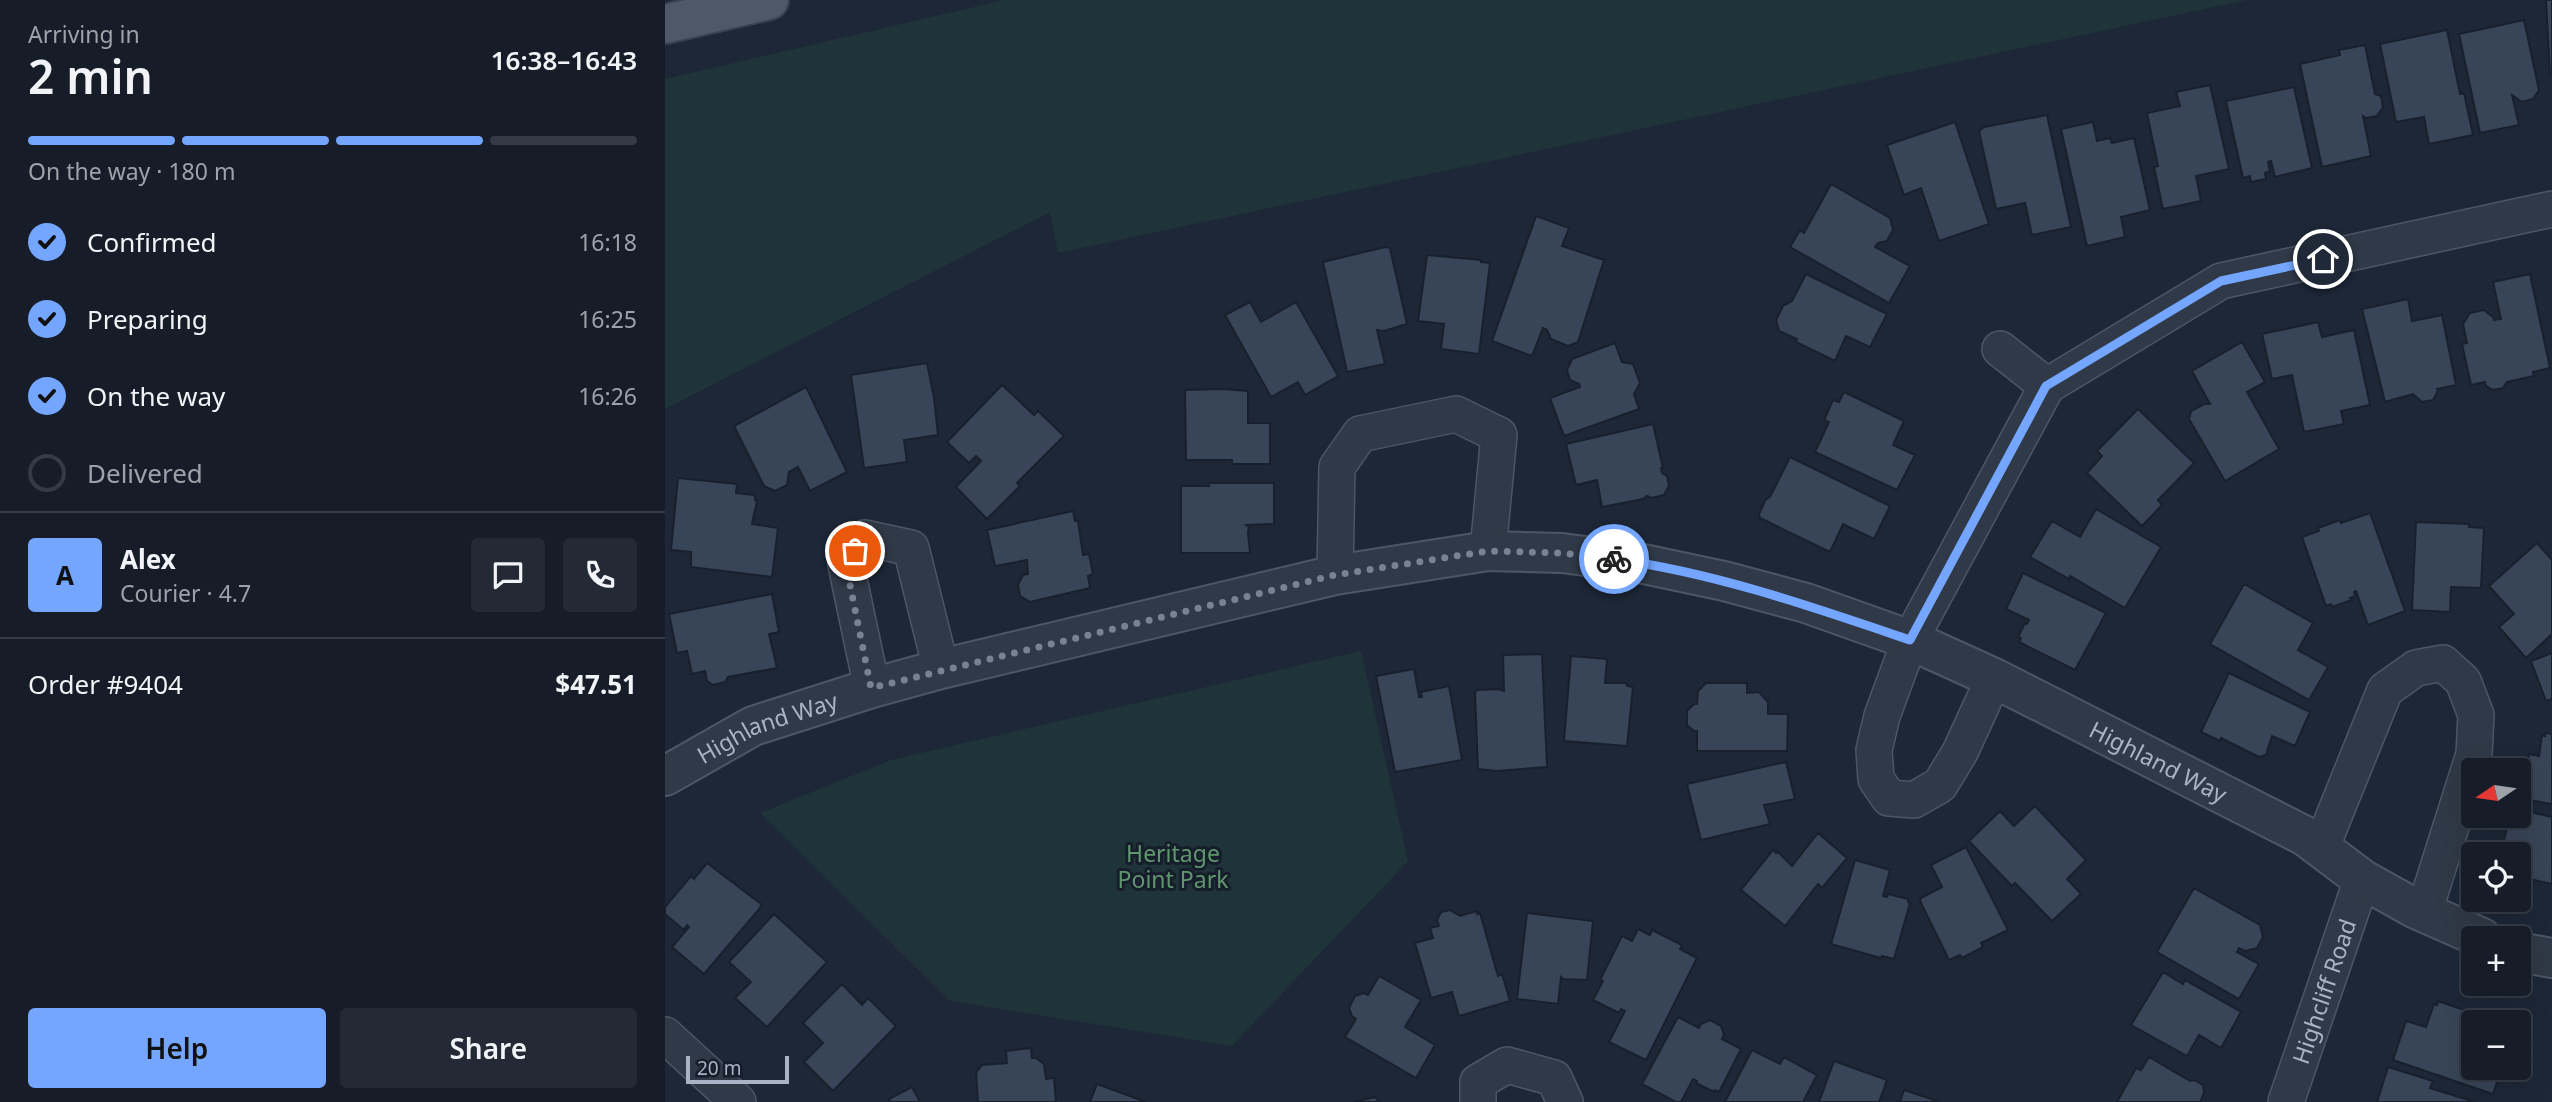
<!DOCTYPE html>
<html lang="en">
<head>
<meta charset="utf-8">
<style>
	body { margin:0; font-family:"Noto Sans",sans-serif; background:#232a35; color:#f1f3f6; height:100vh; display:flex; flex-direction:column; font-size:26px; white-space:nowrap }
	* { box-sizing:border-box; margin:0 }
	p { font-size:23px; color:#9ea2a8 }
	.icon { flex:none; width:38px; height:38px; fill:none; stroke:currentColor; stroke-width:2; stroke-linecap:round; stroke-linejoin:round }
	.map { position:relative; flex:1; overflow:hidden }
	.details { display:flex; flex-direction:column; background:#161d29; width:665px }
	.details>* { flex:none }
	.needle { width:46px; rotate:257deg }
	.fabs { position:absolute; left:1796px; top:758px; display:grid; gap:14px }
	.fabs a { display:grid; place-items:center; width:70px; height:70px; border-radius:7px; background:#161d29; box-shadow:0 7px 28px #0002,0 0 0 2px #353b46; font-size:35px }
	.scale { position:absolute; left:21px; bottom:18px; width:103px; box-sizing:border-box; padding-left:7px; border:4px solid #a9b3c5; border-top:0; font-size:19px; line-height:24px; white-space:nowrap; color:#a9b3c5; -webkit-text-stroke:5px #161e2b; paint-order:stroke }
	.pin { position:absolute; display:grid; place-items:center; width:60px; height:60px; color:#fff; margin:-30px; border:4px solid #fff; border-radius:50%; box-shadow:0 2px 7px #0007 }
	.courier { position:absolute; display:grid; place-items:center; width:70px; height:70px; margin:-35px; border:5px solid #74a6ff; border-radius:50%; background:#fff; color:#222; box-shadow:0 2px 9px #0007 }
	.headline em { font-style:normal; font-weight:600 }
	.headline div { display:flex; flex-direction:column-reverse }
	.headline { display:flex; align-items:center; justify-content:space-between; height:119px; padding:0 28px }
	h1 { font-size:46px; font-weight:600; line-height:52px }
	.bar { display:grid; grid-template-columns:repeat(4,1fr); gap:10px 7px; align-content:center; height:84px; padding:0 28px }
	.bar i { height:9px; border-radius:5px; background:#353b46 }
	.bar .on { background:#74a6ff }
	.bar p { grid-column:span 4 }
	.line { display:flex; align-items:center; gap:18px; padding:0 28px; border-top:2px solid #353b46 }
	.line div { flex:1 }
	.round { display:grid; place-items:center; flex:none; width:74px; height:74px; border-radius:7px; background:#232a35 }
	ol { padding:0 28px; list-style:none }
	li { display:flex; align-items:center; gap:21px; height:77px }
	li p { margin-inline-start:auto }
	li .icon { padding:7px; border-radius:50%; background:#74a6ff; color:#111; stroke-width:4 }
	li:last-child { color:#9ea2a8 }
	li i { width:38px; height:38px; border:4px solid #353b46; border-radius:50% }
	.button { display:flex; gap:14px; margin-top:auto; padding:14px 28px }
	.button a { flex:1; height:80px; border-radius:7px; background:#74a6ff; color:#111; font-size:28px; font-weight:600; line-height:80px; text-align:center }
	.button a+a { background:#232a35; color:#f1f3f6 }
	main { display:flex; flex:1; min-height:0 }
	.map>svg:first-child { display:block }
</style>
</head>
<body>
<main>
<section class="details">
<div class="headline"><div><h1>2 min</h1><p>Arriving in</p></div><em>16:38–16:43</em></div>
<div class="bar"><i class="on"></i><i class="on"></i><i class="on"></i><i></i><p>On the way · 180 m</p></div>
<ol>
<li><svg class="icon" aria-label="check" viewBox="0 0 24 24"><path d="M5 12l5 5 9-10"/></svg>Confirmed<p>16:18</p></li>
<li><svg class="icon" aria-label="check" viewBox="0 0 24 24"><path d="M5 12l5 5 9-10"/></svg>Preparing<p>16:25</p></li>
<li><svg class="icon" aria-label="check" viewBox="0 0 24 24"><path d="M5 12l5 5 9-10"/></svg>On the way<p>16:26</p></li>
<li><i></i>Delivered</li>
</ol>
<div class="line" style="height:126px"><b class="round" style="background:#74a6ff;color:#111">A</b><div><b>Alex</b><p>Courier · 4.7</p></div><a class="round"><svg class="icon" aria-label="chat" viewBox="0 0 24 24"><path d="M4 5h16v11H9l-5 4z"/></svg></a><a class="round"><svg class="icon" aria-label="phone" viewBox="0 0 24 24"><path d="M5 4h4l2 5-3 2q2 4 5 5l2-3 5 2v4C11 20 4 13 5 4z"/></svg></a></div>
<div class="line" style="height:91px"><div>Order #9404</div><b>$47.51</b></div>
<div class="button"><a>Help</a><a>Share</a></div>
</section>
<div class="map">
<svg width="1887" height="1102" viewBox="0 0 1887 1102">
	<rect width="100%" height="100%" fill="#1d2737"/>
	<path fill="#1f3438" d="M339,0H1582L393,253L385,212L0,409V79Z
		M696,651L743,861L567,1046L285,1001L95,813L226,760Z"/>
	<path fill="#384558" stroke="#18202d" stroke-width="2" d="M1881,0H1887V74H1885Z
		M1859,20L1874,90L1868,99L1857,102L1847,95L1854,125L1815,133L1794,34Z
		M1782,30L1795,94L1799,93L1808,135L1764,144L1759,117L1731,122L1715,44Z
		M1700,45L1710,94L1716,96L1718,107L1712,116L1701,118L1698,116L1706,156L1657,167L1635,64L1675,55L1674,50Z
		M1545,85L1564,169L1531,176L1536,201L1498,209L1489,167L1493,166L1482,113L1515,106L1511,92Z
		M1629,87L1647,168L1610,177L1606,161L1603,162L1605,171L1600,173L1601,179L1586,182L1585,176L1578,178L1561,101Z
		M1382,115L1406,227L1367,235L1360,203L1331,209L1314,131L1319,127Z
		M1290,122L1324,224L1274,241L1256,188L1239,195L1222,145Z
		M1428,122L1432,141L1445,138L1447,143L1469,138L1485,210L1456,217L1460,237L1422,246L1396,129Z
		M1166,184L1225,218L1228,230L1222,241L1213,243L1210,247L1245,266L1224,303L1125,247L1135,230L1139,233Z
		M871,216L904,228L897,246L939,260L913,342L903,346L886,339L882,330L878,328L867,356L827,341Z
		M720,247L725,248L742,324L719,331L712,330L720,364L682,372L658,262Z
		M762,255L816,260V262L825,263L814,354L776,349L779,324L753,321Z
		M1141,274L1222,314L1205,347L1181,336L1170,361L1131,342L1132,339L1114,331L1111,320L1118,306L1127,301Z
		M1865,274L1885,368L1868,372L1869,376L1842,382L1838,388L1828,390L1821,386L1820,382L1806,385L1797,344L1802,343L1798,324L1805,313L1819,310L1828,317L1829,320L1836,319L1828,282Z
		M1743,299L1747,321L1777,315L1791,385L1772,389L1773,391L1768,400L1757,402L1748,394L1720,402L1697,309Z
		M585,302L596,322L631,302L673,376L640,395L633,382L606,397L560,315Z
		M1653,322L1657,337L1689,330L1705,405L1676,411L1679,424L1639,432L1627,375L1607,379L1597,334Z
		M1577,342L1600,382L1582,392L1614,449L1560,481L1524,419L1526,411L1539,404H1545L1527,371Z
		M950,343L957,362L968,364L975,383L969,394L974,409L899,436L885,398L915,387L914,384L905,380L902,370L907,359Z
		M262,363L269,397L273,435L239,440L242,462L199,468L186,375Z
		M337,385L369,415L373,411L399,436L352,483L355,486L322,519L291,487L316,461L311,456L304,463L282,442Z
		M141,387L182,472L145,491L133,467L124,472L122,485L110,491L99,486L69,426Z
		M558,389L583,391V423H605V464H567V460H521L520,390Z
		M1179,392L1239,421L1228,445L1250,455L1232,490L1150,452L1164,422L1159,420L1168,400L1174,402Z
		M1473,409L1529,463L1493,500L1497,505L1477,526L1422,473L1437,456L1432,451Z
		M988,424L998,468H996L997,473L1002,476L1004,486L999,495L987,498L982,496L978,499L937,507L932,480L911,485L901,444Z
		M1125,457L1225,506L1209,539L1178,524L1165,552L1095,518L1094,514L1101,499L1105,497Z
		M13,478L72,484L71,493L90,495V500L92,501L87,524L113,528L107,577L26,567V552L6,550Z
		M543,483H609V524L580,525L584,526L583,533L585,553H516V486H544Z
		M1431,509L1496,547L1460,608L1405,576L1404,579L1365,557L1387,521L1415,537Z
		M408,511L410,521H413L418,555L424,554L428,574L423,576L425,588L365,602L355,596L353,585L358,575L363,574L362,560L330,566L322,530Z
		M1705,513L1740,611L1703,625L1691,591L1689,592L1690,596L1685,598L1687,600L1667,607L1666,604L1661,606L1637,537L1654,531L1653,528L1675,520L1676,523Z
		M1751,522L1804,524V527L1819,528L1816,588L1786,587L1785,612L1747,610Z
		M1872,543L1887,560V634L1861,658L1834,627L1849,614L1824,586Z
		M1358,573L1441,613L1410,670L1354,642L1356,638L1353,637L1360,623L1362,624L1364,620L1341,609Z
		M1579,584L1648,623L1633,650L1663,667L1644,700L1545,644Z
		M107,594L114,632L104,634L112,668L63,677L60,682L48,685L42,681L40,671L27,674L22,651L12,653L4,614Z
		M1887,653V699L1881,701L1866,661Z
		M877,654L882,767L831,771L813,769L810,693L812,690L834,689L839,691L838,655Z
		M906,656L942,659L940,683H962V686L968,687L962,746L899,741Z
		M749,669L754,697H757L756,692L784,686L797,760L730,772L711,676Z
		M1564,673L1645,712L1630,746L1607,736L1601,755L1594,757L1556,738L1555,741L1536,732Z
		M1041,683H1082V693L1094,692L1103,702V714H1123L1122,751H1032V731H1029L1022,725V711L1029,704H1032L1033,691Z
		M1880,733L1887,734V804L1857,799L1864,754L1874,756L1877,735L1880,736Z
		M1121,762L1130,799L1099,805L1105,824L1036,840L1022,784Z
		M1370,806L1421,860L1402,879L1416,894L1387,921L1350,883L1347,886L1304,841L1335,811L1349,826Z
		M1853,809L1887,817V884L1856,877L1858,871H1855L1862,850L1838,844L1845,816H1853Z
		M1153,833L1182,858L1157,888L1153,884L1120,926L1076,890L1108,850L1111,853L1112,851L1127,866Z
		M1301,847L1343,930L1316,943L1318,947L1297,958L1295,955L1284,960L1255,901L1256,898L1277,887L1266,865Z
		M1190,860L1225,870L1218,896L1222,897L1223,894L1243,899V902L1245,903L1229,959L1217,956L1216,958L1166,944Z
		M42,863L96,904L95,908L39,974L7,947L24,927L22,925L19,930L0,914V907L26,876L29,879Z
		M1529,888L1595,925L1598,937L1592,948L1580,951L1574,948L1572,952L1594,964L1574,999L1492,952Z
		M785,910L795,916L812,911V914L815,913L833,976L837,974L845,1001L794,1016L787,992L766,998L750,943L768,938L765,928L774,926L772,920L776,912Z
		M862,913L928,921L922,980L898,979L896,977L893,1004L852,999Z
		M109,914L162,962L102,1027L70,998L86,982L64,962Z
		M973,929L985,935L987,930L1017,945L1015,949L1032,958L981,1060L944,1042L960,1011L956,1009L954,1013L928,1000L938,981L935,980L957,936L967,941Z
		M1498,972L1518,984L1520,980L1576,1012L1556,1048L1534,1035L1522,1056L1466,1025Z
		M714,976L756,1000L740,1027L770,1045L751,1078L680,1037L691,1019L687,1016L684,1008L690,996L699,993L703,995Z
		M177,984L197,1005L203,998L231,1026L168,1091L139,1062L158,1043L138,1023Z
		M1773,1001L1831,1021L1808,1022V1068H1837L1828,1094L1728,1060L1741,1021L1761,1027L1769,1004L1772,1005Z
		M1013,1017L1034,1028L1036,1024L1045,1020L1056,1026L1059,1035L1057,1039L1076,1049L1054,1092L1050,1090L1049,1092L1031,1083L1032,1081L1028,1079L1016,1102H1011L977,1084Z
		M366,1048L367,1058H371L379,1064L381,1079L389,1078L391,1102H313L311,1073L317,1065L342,1063L341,1051Z
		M1087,1050L1115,1064L1119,1057L1152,1075L1138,1102H1060Z
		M1484,1057L1525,1081L1529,1080L1538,1085L1539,1093L1535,1102H1452L1471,1068L1476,1070Z
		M1169,1061L1222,1080L1214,1102H1154Z
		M1723,1067L1768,1081L1765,1088L1810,1102H1712Z
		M432,1084L481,1102H425Z
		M247,1087L255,1102H226L224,1099Z
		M1239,1090L1275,1102H1231H1235Z
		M710,1097L715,1102H689Z"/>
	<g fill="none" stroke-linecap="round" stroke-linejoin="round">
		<defs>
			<g id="minor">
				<path d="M1335,349L1382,386"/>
				<path d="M670,575L672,467L695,434L791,414L834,435L823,551"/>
				<path d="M1329,678L1295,752L1275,785L1249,800L1224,798L1211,779L1209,750L1217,716L1245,640L1382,386L1556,281L1887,209"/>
				<path d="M207,688L181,565L200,538L246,548L276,669"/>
				<path d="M1656,848L1720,690L1751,668L1778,663L1798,681L1811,715L1809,754L1759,912"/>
				<path d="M0,1035L73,1102"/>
				<path d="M813,1102V1082L842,1065L889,1078L900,1102"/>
				<path id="s1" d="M1621,1102L1697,879"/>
			</g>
			<g id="tertiary">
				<path id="s2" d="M0,776L88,726L207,688L276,669L670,575L823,551L897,553L974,563L1059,581L1141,603L1245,640L1329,678L1640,836L1697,879L1749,908L1817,938"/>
				<path d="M1853,952L1887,958"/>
			</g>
			<path id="primary" d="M0,24L104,0"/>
		</defs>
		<use href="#minor" stroke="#4d5665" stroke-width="38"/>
		<use href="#tertiary" stroke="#4d5665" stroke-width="42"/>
		<use href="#primary" stroke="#394250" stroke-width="42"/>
		<use href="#minor" stroke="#303947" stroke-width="35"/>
		<use href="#tertiary" stroke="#303947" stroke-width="38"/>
		<use href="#primary" stroke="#4e5868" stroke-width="38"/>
	</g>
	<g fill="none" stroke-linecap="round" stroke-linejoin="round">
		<path stroke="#788293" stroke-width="7" stroke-dasharray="0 12.6" d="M190,551L181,565L206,688L670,575L823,551L897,553L949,559"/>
		<path stroke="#74a6ff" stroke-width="9" d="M949,559C1051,573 1148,607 1245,640L1381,386L1556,281L1658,259"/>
	</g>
	<g text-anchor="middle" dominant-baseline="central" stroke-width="6" stroke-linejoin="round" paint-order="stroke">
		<g font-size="23" fill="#a9b3c5" stroke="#161e2b">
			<text stroke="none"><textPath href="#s2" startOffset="114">Highland Way</textPath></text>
			<text stroke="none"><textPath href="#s2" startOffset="1568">Highland Way</textPath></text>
			<text stroke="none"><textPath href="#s1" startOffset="117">Highcliff Road</textPath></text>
		</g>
		<g font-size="23" fill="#60966e" stroke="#161e2b">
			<text x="508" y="853">Heritage<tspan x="508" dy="26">Point Park</tspan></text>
		</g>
	</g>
</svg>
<div class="fabs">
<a><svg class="needle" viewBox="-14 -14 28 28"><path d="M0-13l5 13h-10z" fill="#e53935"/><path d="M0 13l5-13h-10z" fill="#9ea2a8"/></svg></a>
<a><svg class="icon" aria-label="locate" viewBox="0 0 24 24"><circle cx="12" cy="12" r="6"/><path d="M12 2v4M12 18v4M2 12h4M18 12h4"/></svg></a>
<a>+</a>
<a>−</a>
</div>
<div class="scale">20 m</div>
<div class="pin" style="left:190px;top:551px;background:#ea580c"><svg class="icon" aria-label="bag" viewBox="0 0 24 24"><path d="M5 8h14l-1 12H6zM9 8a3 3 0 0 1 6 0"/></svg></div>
<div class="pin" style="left:1658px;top:259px;background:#1f2937"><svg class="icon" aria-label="home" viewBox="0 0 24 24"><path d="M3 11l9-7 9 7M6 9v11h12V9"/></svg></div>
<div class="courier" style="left:949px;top:559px"><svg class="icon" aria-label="bike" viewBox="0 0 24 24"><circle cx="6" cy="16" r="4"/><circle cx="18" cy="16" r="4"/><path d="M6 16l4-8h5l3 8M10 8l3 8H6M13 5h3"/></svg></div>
</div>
</main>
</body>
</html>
